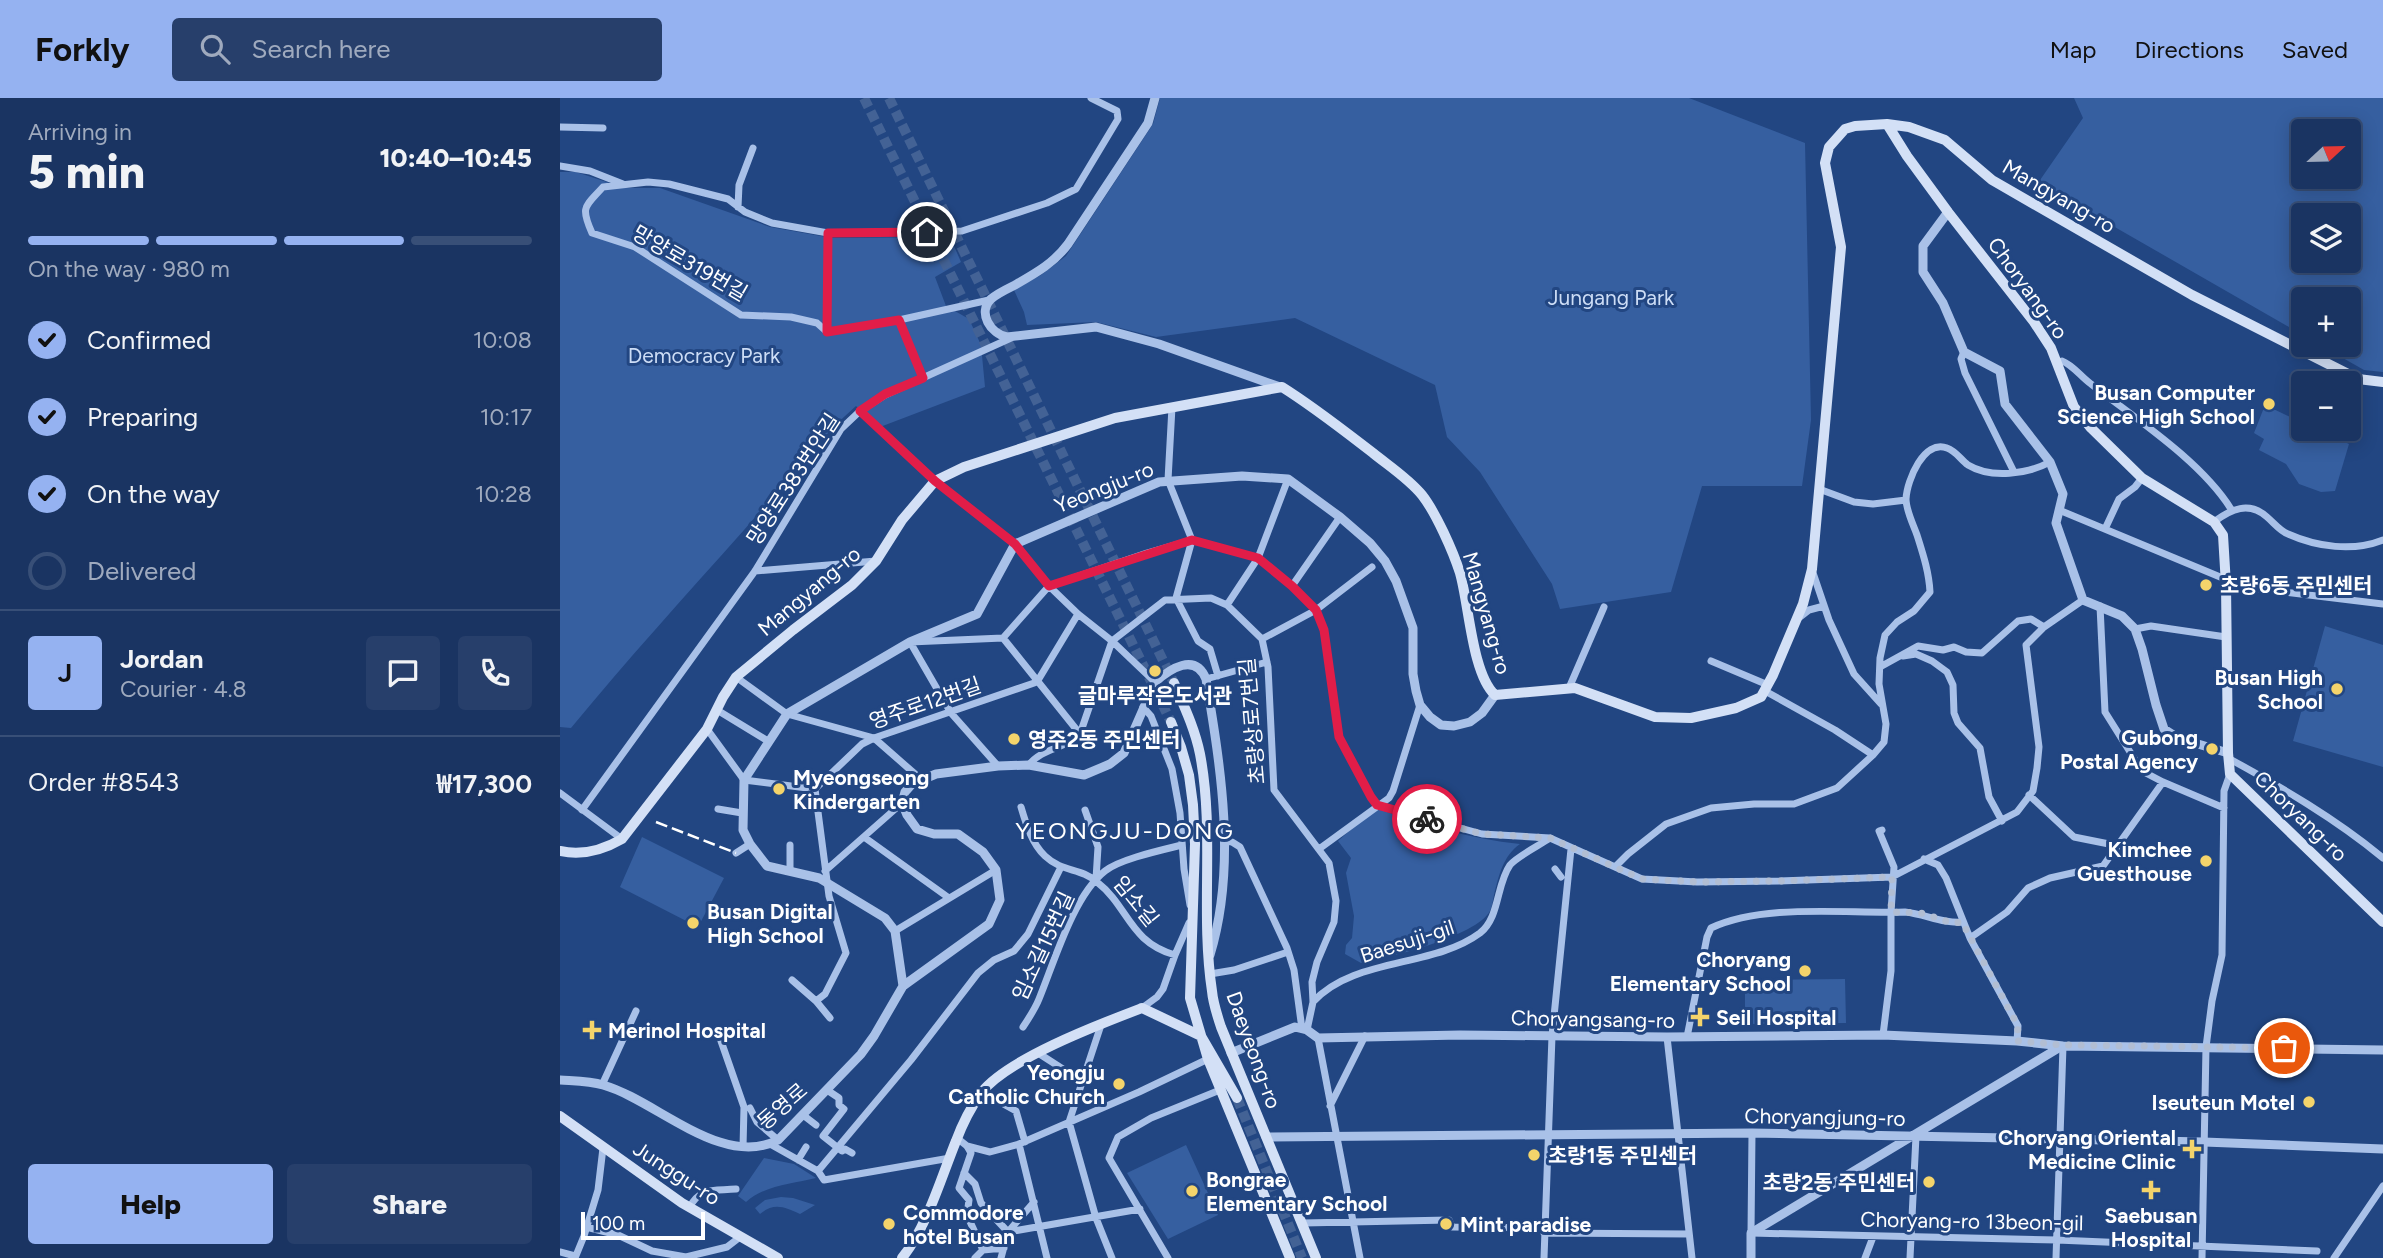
<!DOCTYPE html>
<html lang="en">
<head>
<meta charset="utf-8">
<style>
	body { margin:0; font-family:Figtree,"Noto Sans KR",sans-serif; background:#273f6b; color:#f1f3f6; height:100vh; display:flex; flex-direction:column; font-size:26px; white-space:nowrap }
	* { box-sizing:border-box; margin:0 }
	p { font-size:23px; color:#9faabe }
	.icon { flex:none; width:38px; height:38px; fill:none; stroke:currentColor; stroke-width:2; stroke-linecap:round; stroke-linejoin:round }
	.map { position:relative; flex:1; overflow:hidden }
	.details { display:flex; flex-direction:column; background:#1a3462; width:560px }
	.details>* { flex:none }
	.needle { width:46px; rotate:68deg }
	.buttons { position:absolute; left:1731px; top:21px; display:grid; gap:14px }
	.buttons a { display:grid; place-items:center; width:70px; height:70px; border-radius:7px; background:#1a3462; box-shadow:0 4px 18px #0003,0 0 0 2px #384f77; font-size:35px }
	.scale { position:absolute; left:21px; bottom:18px; width:124px; box-sizing:border-box; padding-left:7px; border:4px solid #fff; border-top:0; font-size:19px; line-height:24px; white-space:nowrap; color:#fff; -webkit-text-stroke:5px #224682; paint-order:stroke }
	.pin { position:absolute; display:grid; place-items:center; width:60px; height:60px; color:#fff; margin:-30px; border:4px solid #fff; border-radius:50%; box-shadow:0 2px 7px #0007 }
	.courier { position:absolute; display:grid; place-items:center; width:70px; height:70px; margin:-35px; border:5px solid #e11d48; border-radius:50%; background:#fff; color:#222; box-shadow:0 2px 9px #0007 }
	.overview em { font-style:normal; font-weight:800 }
	.overview div { display:flex; flex-direction:column-reverse }
	.overview { display:flex; align-items:center; justify-content:space-between; height:119px; padding:0 28px }
	h1 { font-size:46px; font-weight:800; line-height:52px }
	.bar { display:grid; grid-template-columns:repeat(4,1fr); gap:10px 7px; align-content:center; height:84px; padding:0 28px }
	.bar i { height:9px; border-radius:5px; background:#384f77 }
	.bar .selected { background:#95b2f1 }
	.bar p { grid-column:span 4 }
	.line { display:flex; align-items:center; gap:18px; padding:0 28px; border-top:2px solid #384f77 }
	.line div { flex:1 }
	.round { display:grid; place-items:center; flex:none; width:74px; height:74px; border-radius:7px; background:#273f6b }
	ol { padding:0 28px; list-style:none }
	li { display:flex; align-items:center; gap:21px; height:77px }
	li p { margin-inline-start:auto }
	li .icon { padding:7px; border-radius:50%; background:#95b2f1; color:#111; stroke-width:4 }
	li:last-child { color:#9faabe }
	li i { width:38px; height:38px; border:4px solid #384f77; border-radius:50% }
	.button { display:flex; gap:14px; margin-top:auto; padding:14px 28px }
	.button a { flex:1; height:80px; border-radius:7px; background:#95b2f1; color:#111; font-size:28px; font-weight:800; line-height:80px; text-align:center }
	.button a+a { background:#273f6b; color:#f1f3f6 }
	header { display:flex; align-items:center; gap:42px; box-sizing:border-box; height:98px; padding:0 35px; background:#95b2f1; color:#111 }
	header strong { font-size:33px }
	nav { display:flex; gap:38px; margin-inline-start:auto; font-size:24px }
	.search { width:490px; height:63px; background:#273f6b; display:flex; align-items:center; gap:18px; box-sizing:border-box; padding:0 24px; border-radius:7px; color:#9faabe; font-size:26px }
	main { display:flex; flex:1; min-height:0 }
	.map>svg:first-child { display:block }
</style>
</head>
<body>
<header>
<strong>Forkly</strong>
<div class="search"><svg class="icon" aria-label="search" viewBox="0 0 24 24"><circle cx="10" cy="10" r="6"/><path d="M15 15l6 6"/></svg>Search here</div>
<nav><a>Map</a><a>Directions</a><a>Saved</a></nav>
</header>
<main>
<section class="details">
<div class="overview"><div><h1>5 min</h1><p>Arriving in</p></div><em>10:40–10:45</em></div>
<div class="bar"><i class="selected"></i><i class="selected"></i><i class="selected"></i><i></i><p>On the way · 980 m</p></div>
<ol>
<li><svg class="icon" aria-label="check" viewBox="0 0 24 24"><path d="M5 12l5 5 9-10"/></svg>Confirmed<p>10:08</p></li>
<li><svg class="icon" aria-label="check" viewBox="0 0 24 24"><path d="M5 12l5 5 9-10"/></svg>Preparing<p>10:17</p></li>
<li><svg class="icon" aria-label="check" viewBox="0 0 24 24"><path d="M5 12l5 5 9-10"/></svg>On the way<p>10:28</p></li>
<li><i></i>Delivered</li>
</ol>
<div class="line" style="height:126px"><b class="round" style="background:#95b2f1;color:#111">J</b><div><b>Jordan</b><p>Courier · 4.8</p></div><a class="round"><svg class="icon" aria-label="chat" viewBox="0 0 24 24"><path d="M4 5h16v11H9l-5 4z"/></svg></a><a class="round"><svg class="icon" aria-label="phone" viewBox="0 0 24 24"><path d="M5 4h4l2 5-3 2q2 4 5 5l2-3 5 2v4C11 20 4 13 5 4z"/></svg></a></div>
<div class="line" style="height:91px"><div>Order #8543</div><b>₩17,300</b></div>
<div class="button"><a>Help</a><a>Share</a></div>
</section>
<div class="map">
<svg width="1823" height="1160" viewBox="0 0 1823 1160">
	<rect width="100%" height="100%" fill="#224682"/>
	<path fill="#365fa0" fill-rule="evenodd" d="M600,0H1129L1245,45L1251,322L1242,388H1142L1111,494L1000,511L992,486L920,374L887,339L875,287L735,220L596,239L536,224L467,227L464,214L454,192L481,177L506,158L593,26Z
		M1514,0H1823V274L1804,272L1760,247H1788V201H1743V237L1478,85L1523,20ZM1743,33H1788V79H1743ZM1743,117H1788V163H1743Z
		M0,74H16L65,90H100L210,129L272,140L390,139L401,164L375,179L386,208L409,221L421,247L425,289L320,329L296,308C254,345 221,390 184,432C126,497 67,562 11,630L0,629Z
		M1705,307L1743,325V331H1756L1789,346L1775,393L1761,394L1739,386L1726,366L1699,352L1704,341L1694,335Z
		M1765,528L1823,547V669L1733,643Z
		M815,710C863,726 910,741 960,746C943,758 939,777 934,797C933,802 932,809 930,813C915,839 830,859 801,865L785,856L786,847L792,840L794,818L786,775L791,760L778,743Z
		M82,739L164,780L138,829L60,789Z
		M1285,881L1286,925L1185,926V882Z
		M626,1047L658,1117L608,1141L567,1075Z
		M204,1060L234,1066L256,1080C232,1086 205,1087 186,1104L178,1098Z
		M221,1099L233,1100L255,1107L240,1116C225,1109 214,1104 200,1116L195,1110L205,1102Z"/>
	<g fill="none" stroke-linecap="round" stroke-linejoin="round">
		<path stroke="#436295" stroke-width="10" stroke-dasharray="10 5" stroke-linecap="butt" d="M304,0L611,624
			M329,0L614,585
			M677,1000L742,1160"/>
		<path stroke="#a9c1e8" stroke-width="7" d="M0,29L43,30
			M0,68L30,73L63,86
			M178,109L179,87L193,50
			M429,202L339,222L267,234L257,225L231,219L181,217L75,149L32,135C20,108 25,109 43,89L88,84L109,86L168,101L185,114L212,125L268,135L402,133L487,105L516,91L558,21L557,13L531,0
			M339,222L363,280
			M267,234L268,135
			M1404,254L1401,261L1405,275L1454,374
			M1496,265L1502,263C1513,267 1521,279 1531,286C1576,321 1641,363 1671,411
			M612,309L608,382L632,442L616,500L638,543L650,551L658,578
			M300,313L375,383L455,446L489,488L518,516L552,543L595,584
			M1259,391L1294,404L1313,406L1346,402
			M1499,412L1665,481
			M1654,424C1671,411 1689,403 1707,419C1714,425 1720,433 1728,436C1757,449 1793,454 1823,442
			M1545,431L1559,401L1575,389L1582,380
			M1252,472L1269,522L1294,576L1321,606
			M195,473L316,463
			M1666,487L1823,506
			M732,488L780,419
			M667,507L698,460L728,381
			M1540,508L1545,614L1582,673L1603,684L1664,710
			M1240,519L1249,512L1264,508
			M1575,531L1591,528L1666,539
			M443,540L520,636
			M702,541L708,569L714,692L769,765L776,803L774,824L757,864L752,884L753,904L747,932
			M702,541L756,512L812,469
			M1343,558L1356,556L1372,563L1387,574L1393,587L1394,615L1398,625L1420,650L1429,699L1442,723
			M1151,563L1208,587
			M1320,569L1358,548L1383,552L1394,549L1406,554L1422,555L1458,523L1471,521L1484,529
			M176,579L227,616L314,640L355,676L359,682
			M646,581L707,564
			M1009,590L1044,509
			M1205,593L1275,632L1313,657
			M583,609L591,618L612,671L620,715L624,771L630,807
			M157,612L208,643
			M147,631L184,682L255,691
			M1668,660C1721,689 1776,721 1823,760
			M469,667C482,650 505,651 520,636L552,543L605,502L651,500L667,507L702,541
			M438,668L391,615L350,544L443,540L489,488L587,455L632,442L698,460L732,488L756,512L764,532L779,639L811,699L817,707L922,736L990,740L1082,781L1137,784L1219,783L1332,779L1457,714L1473,693L1477,670L1479,649L1466,547L1484,529L1523,502
			M0,695L62,741
			M1469,697L1514,739L1559,748
			M461,709C466,726 472,746 485,758C503,775 520,769 537,784C569,809 569,844 615,857
			M158,711L182,715
			M22,712L195,473L281,331L300,313L325,297L451,240
			M525,712L538,749L536,781
			M1322,732L1319,733L1334,769L1331,814V873L1323,937
			M304,739L389,800
			M664,743L672,744L680,749L727,850L734,872L742,931
			M230,747V772
			M759,751L829,700L833,693L860,607
			M176,755L190,746
			M1364,761L1378,767L1386,780L1410,840L1458,928L1457,943
			M1055,769L1068,756L1106,726L1151,710L1194,706H1234L1277,690L1313,657L1324,644L1326,626L1319,586L1320,560L1325,537L1337,524L1354,513L1370,494C1369,474 1363,456 1357,437C1353,426 1346,412 1346,401C1347,382 1364,341 1387,350C1396,353 1401,362 1408,367C1431,381 1468,376 1490,364
			M995,771L1001,779
			M265,773L342,705
			M335,833L436,772
			M1410,840L1447,814L1468,790L1490,780L1543,768L1603,684
			M650,876L674,872L728,854
			M232,882L256,903L270,920
			M256,903L265,896L286,855L269,798L255,691L302,646L314,640L477,584L518,516
			M753,904C794,859 873,870 920,835C940,819 936,787 950,767C956,759 980,747 990,740
			M582,910L597,899L603,891L615,857L629,825
			M541,927L509,1024L536,1120L552,1160
			M463,929C469,920 475,911 479,901C494,865 513,798 545,773C560,761 602,752 622,747
			M1107,939L1132,1160
			M1127,939L1147,839L1151,830C1205,805 1286,816 1345,814C1365,816 1383,826 1402,824
			M758,940L800,1160
			M161,943L184,1009L183,1049
			M478,955L523,984
			M42,987L76,913
			M267,992L279,1000V1007L284,1011L263,1038L282,1053L285,1051L292,1055
			M422,994L456,1013L465,1044
			M770,1008L805,938
			M190,1010L197,1024L218,1042
			M243,1017L256,1027
			M1192,1035L1191,1135L1497,1142L1757,1153
			M397,1040L407,1048L411,1055L399,1090L409,1102L407,1117L423,1152L415,1160
			M210,1046L258,1073L264,1082L390,1060
			M459,1046L487,1160
			M407,1048L430,1054L459,1046L579,994L648,961
			M238,1062L246,1049
			M258,1073L351,962L418,875L434,862L454,853L468,836L500,771
			M404,1075L415,1086L421,1105L448,1134L441,1160
			M129,1110C141,1088 154,1093 176,1091
			M743,1125L889,1122L892,1129L984,1130
			M26,1129L58,1137L92,1153L126,1159L167,1149L180,1139
			M448,1134L580,1111
			M448,1134L474,1104
			M984,1135L1129,1136
			M423,1152L444,1150
			M0,1154L15,1158
			M15,1160L24,1138L38,1092L43,1050
			M608,1160L549,1060L558,1039L591,1020L660,992
			M984,1160L992,938L1011,751
			M1305,1160L1313,1139
			M1350,1160L1356,1038
			M1496,1160L1503,948
			M1642,1160L1646,949L1652,903L1662,857L1664,693L1670,676
			M1774,1160L1823,1088"/>
		<path stroke="#a9c1e8" stroke-width="9" d="M595,0L588,25L508,146C494,165 476,175 455,187C447,191 438,195 431,201C417,215 431,236 447,239L536,229L599,246L720,289
			M1388,114L1363,148V174L1383,205L1404,254L1440,273L1445,306L1490,364L1503,396L1496,425L1523,502L1562,518L1575,531L1582,551L1596,607L1604,631L1618,640L1668,655
			M343,888L335,833L325,820L259,780L207,768L190,746L183,732L184,682L227,616L350,544L417,516L455,446L599,384L682,378L728,381L780,419L810,445L825,463L836,483L853,530V576L856,593L860,607L870,619L881,627L894,628L910,624L922,615L935,597
			M671,955L735,929L747,932L758,940L900,937L1107,939L1323,937L1457,943L1503,948L1823,952
			M0,982C14,983 30,983 43,987C96,1002 162,1071 218,1042L301,956L314,938L343,888L429,826L440,802L436,772L423,754L398,736H374L357,731L347,717L342,705L345,694L352,686L376,676L438,668L469,667L524,677L550,666L564,655L595,584C610,571 635,554 646,581C661,671 677,768 650,857
			M706,1039L1192,1035L1644,1044L1823,1051
			M1191,1160V1135L1502,948"/>
		<path stroke="#d3e0f6" stroke-width="10" d="M1327,26L1347,58L1388,114L1474,224L1491,250L1514,309L1531,330L1582,380L1654,424L1663,437L1666,487L1668,655L1670,676L1823,824
			M614,585C624,608 635,631 640,656C655,734 640,814 652,893C653,905 657,917 661,929L756,1160
			M611,624L621,649L629,677L633,707L635,746L630,900L648,961L730,1160
			M0,753C22,758 43,752 62,741L147,631L163,599L176,579L233,532L292,487L316,463L342,422L375,383L404,369L555,320L722,289C754,309 783,332 813,355C829,368 849,381 862,397C876,415 893,453 900,475C909,506 912,576 935,597L1015,590L1095,619L1131,620L1176,610L1201,599L1213,577L1243,506L1252,471L1281,149L1265,65L1269,49L1285,31L1295,28L1327,26L1349,29L1385,42L1432,82L1632,197L1798,281L1823,284
			M0,1018L122,1105L218,1160
			M342,1160C367,1129 381,1080 396,1043C402,1027 411,1009 421,995C447,961 540,926 582,910L641,938L677,1000"/>
		<path stroke="#fff" stroke-width="2.5" stroke-dasharray="12 5" stroke-linecap="butt" d="M96,724L176,755"/>
	</g>
	<g fill="none" stroke-linecap="round" stroke-linejoin="round">
		<path stroke="#b2bed3" stroke-width="7" stroke-dasharray="0 12.6" d="M867,721L922,736L990,740L1082,781L1137,784L1219,783L1332,779L1331,814L1361,815L1392,825L1402,824L1458,928L1457,943L1503,947L1724,950"/>
		<path stroke="#e11d48" stroke-width="9" d="M367,134L268,135L267,234L339,222L363,280L325,296L300,313L375,383L455,446L489,488L632,442L698,460L732,488L756,512L764,532L779,639L811,699L817,707L867,721"/>
	</g>
	<g fill="#f4d46b" stroke="#224682" stroke-width="2.5">
		<circle cx="1709" cy="306" r="7"/>
		<circle cx="1646" cy="487" r="7"/>
		<circle cx="595" cy="573" r="7"/>
		<circle cx="1777" cy="591" r="7"/>
		<circle cx="454" cy="641" r="7"/>
		<circle cx="1652" cy="651" r="7"/>
		<circle cx="219" cy="691" r="7"/>
		<circle cx="1646" cy="763" r="7"/>
		<circle cx="133" cy="825" r="7"/>
		<circle cx="1245" cy="873" r="7"/>
		<path d="M1136.5 908.5h7v7h7v7h-7v7h-7v-7h-7v-7h7z"/>
		<path d="M28.5 921.5h7v7h7v7h-7v7h-7v-7h-7v-7h7z"/>
		<circle cx="559" cy="986" r="7"/>
		<circle cx="1749" cy="1004" r="7"/>
		<path d="M1628.5 1040.5h7v7h7v7h-7v7h-7v-7h-7v-7h7z"/>
		<circle cx="974" cy="1057" r="7"/>
		<circle cx="1369" cy="1084" r="7"/>
		<path d="M1587.5 1081.5h7v7h7v7h-7v7h-7v-7h-7v-7h7z"/>
		<circle cx="632" cy="1093" r="7"/>
		<circle cx="329" cy="1126" r="7"/>
		<circle cx="886" cy="1126" r="7"/>
	</g>
	<g text-anchor="middle" dominant-baseline="central" stroke-width="6" stroke-linejoin="round" paint-order="stroke">
		<g font-size="21" fill="#fff" stroke="#224682">
			<text transform="translate(1499 98) rotate(30)">Mangyang-ro</text>
			<text transform="translate(130 165) rotate(30)">망양로319번길</text>
			<text transform="translate(1468 190) rotate(54)">Choryang-ro</text>
			<text transform="translate(233 381) rotate(-57)">망양로383번안길</text>
			<text transform="translate(544 389) rotate(-22)">Yeongju-ro</text>
			<text transform="translate(249 493) rotate(-40)">Mangyang-ro</text>
			<text transform="translate(927 515) rotate(74)">Mangyang-ro</text>
			<text transform="translate(365 605) rotate(-19)">영주로12번길</text>
			<text transform="translate(692 623) rotate(-95)">초량상로7번길</text>
			<text transform="translate(1741 718) rotate(44)">Choryang-ro</text>
			<text transform="translate(576 803) rotate(51)">임소길</text>
			<text transform="translate(847 843) rotate(-18)">Baesuji-gil</text>
			<text transform="translate(483 848) rotate(-65)">임소길15번길</text>
			<text transform="translate(1033 921) rotate(1)">Choryangsang-ro</text>
			<text transform="translate(694 952) rotate(70)">Daeyeong-ro</text>
			<text transform="translate(222 1008) rotate(-41)">동영로</text>
			<text transform="translate(1265 1019) rotate(1)">Choryangjung-ro</text>
			<text transform="translate(117 1075) rotate(33)">Junggu-ro</text>
			<text transform="translate(1412 1123) rotate(1)">Choryang-ro 13beon-gil</text>
		</g>
		<g font-size="21" fill="#cdddf6" stroke="#224682">
			<text x="1051" y="199">Jungang Park</text>
			<text x="144" y="257">Democracy Park</text>
		</g>
		<g font-size="21" font-weight="bold" fill="#fff" stroke="#224682" text-anchor="start">
			<text x="1695" y="294" text-anchor="end">Busan Computer<tspan x="1695" dy="24">Science High School</tspan></text>
			<text x="1660" y="487">초량6동 주민센터</text>
			<text x="1763" y="579" text-anchor="end">Busan High<tspan x="1763" dy="24">School</tspan></text>
			<text x="595" y="597" text-anchor="middle">글마루작은도서관</text>
			<text x="1638" y="639" text-anchor="end">Gubong<tspan x="1638" dy="24">Postal Agency</tspan></text>
			<text x="468" y="641">영주2동 주민센터</text>
			<text x="233" y="679">Myeongseong<tspan x="233" dy="24">Kindergarten</tspan></text>
			<text x="1632" y="751" text-anchor="end">Kimchee<tspan x="1632" dy="24">Guesthouse</tspan></text>
			<text x="147" y="813">Busan Digital<tspan x="147" dy="24">High School</tspan></text>
			<text x="1231" y="861" text-anchor="end">Choryang<tspan x="1231" dy="24">Elementary School</tspan></text>
			<text x="1156" y="919">Seil Hospital</text>
			<text x="48" y="932">Merinol Hospital</text>
			<text x="545" y="974" text-anchor="end">Yeongju<tspan x="545" dy="24">Catholic Church</tspan></text>
			<text x="1735" y="1004" text-anchor="end">Iseuteun Motel</text>
			<text x="1616" y="1039" text-anchor="end">Choryang Oriental<tspan x="1616" dy="24">Medicine Clinic</tspan></text>
			<text x="988" y="1057">초량1동 주민센터</text>
			<text x="646" y="1081">Bongrae<tspan x="646" dy="24">Elementary School</tspan></text>
			<text x="1355" y="1084" text-anchor="end">초량2동 주민센터</text>
			<text x="343" y="1114">Commodore<tspan x="343" dy="24">hotel Busan</tspan></text>
			<text x="1591" y="1117" text-anchor="middle">Saebusan<tspan x="1591" dy="24">Hospital</tspan></text>
			<text x="900" y="1126">Mint paradise</text>
		</g>
		<g font-size="24" letter-spacing="2" fill="#fff" stroke="#224682">
			<text x="565" y="732">YEONGJU-DONG</text>
		</g>
	</g>
</svg>
<div class="buttons">
<a><svg class="needle" viewBox="-14 -14 28 28"><path d="M0-13l5 13h-10z" fill="#e53935"/><path d="M0 13l5-13h-10z" fill="#9faabe"/></svg></a>
<a><svg class="icon" aria-label="layers" viewBox="0 0 24 24"><path d="M12 4l9 5-9 5-9-5zM3 14l9 5 9-5"/></svg></a>
<a>+</a>
<a>−</a>
</div>
<div class="scale">100 m</div>
<div class="pin" style="left:1724px;top:950px;background:#ea580c"><svg class="icon" aria-label="bag" viewBox="0 0 24 24"><path d="M5 8h14l-1 12H6zM9 8a3 3 0 0 1 6 0"/></svg></div>
<div class="pin" style="left:367px;top:134px;background:#1f2937"><svg class="icon" aria-label="home" viewBox="0 0 24 24"><path d="M3 11l9-7 9 7M6 9v11h12V9"/></svg></div>
<div class="courier" style="left:867px;top:721px"><svg class="icon" aria-label="bike" viewBox="0 0 24 24"><circle cx="6" cy="16" r="4"/><circle cx="18" cy="16" r="4"/><path d="M6 16l4-8h5l3 8M10 8l3 8H6M13 5h3"/></svg></div>
</div>
</main>
</body>
</html>
